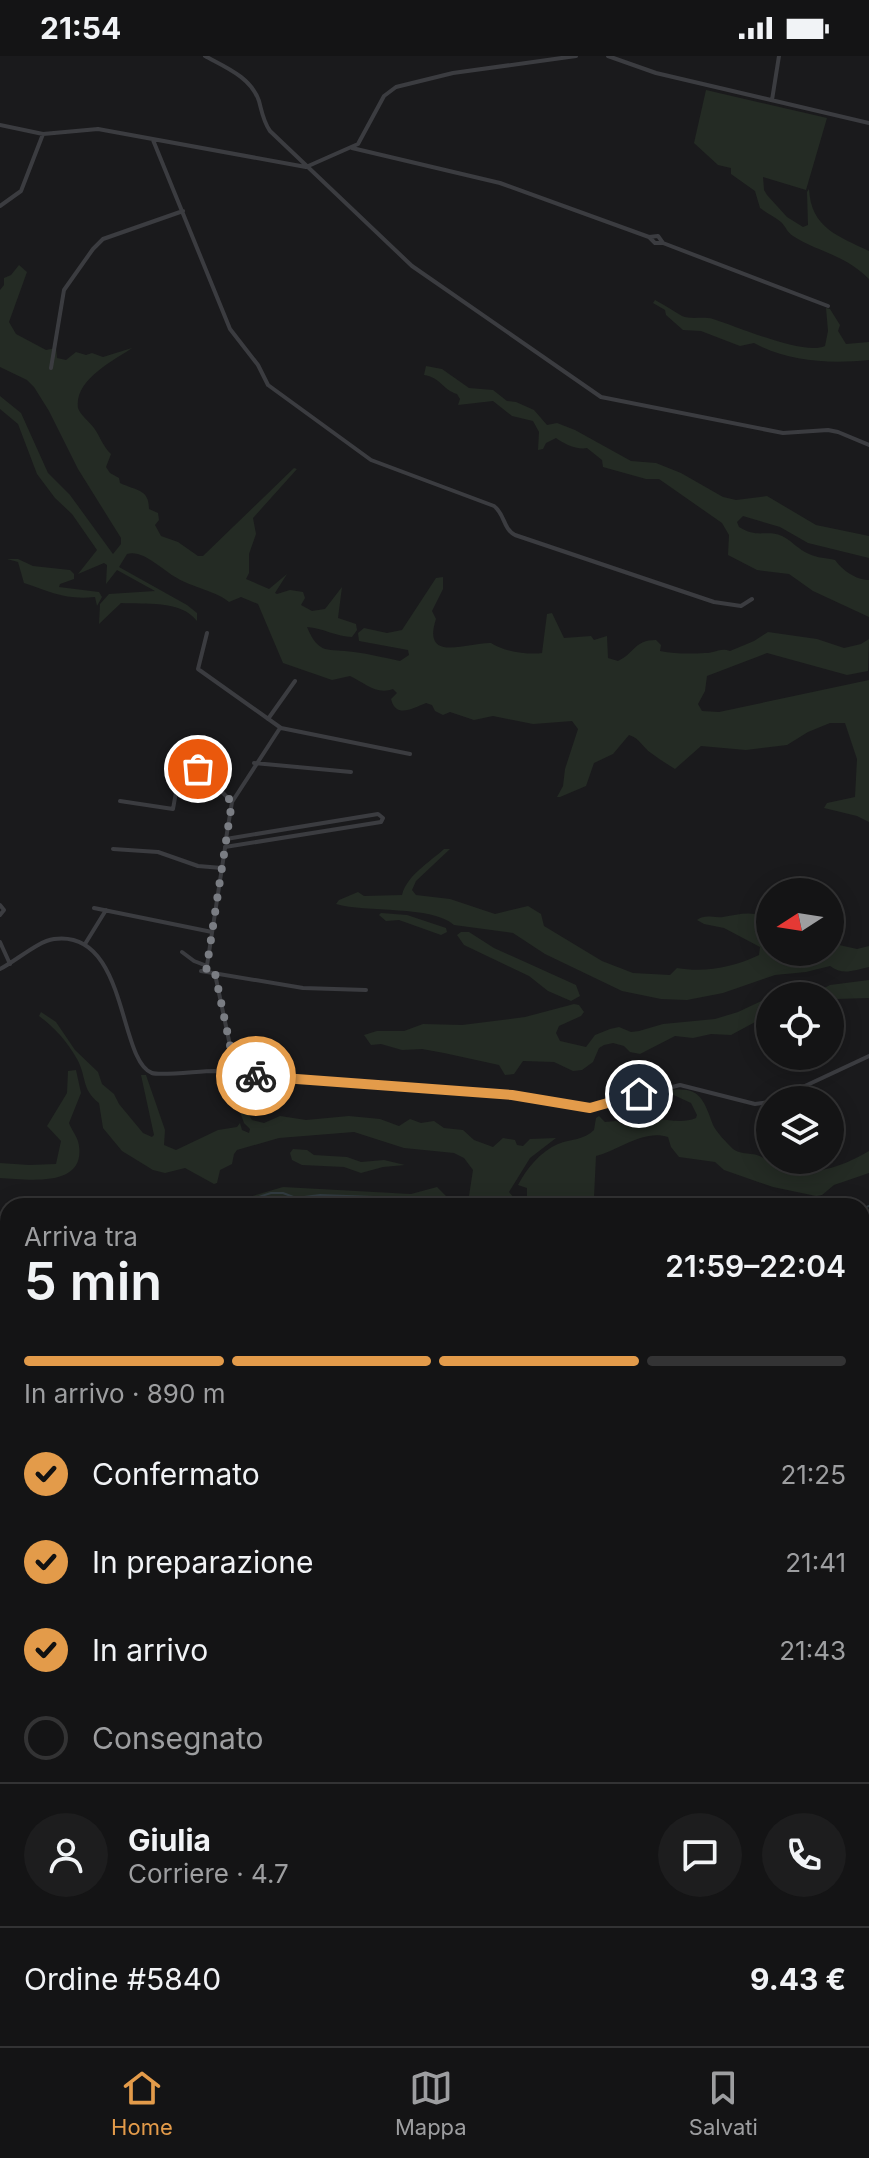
<!DOCTYPE html>
<html lang="it">
<head>
<meta charset="utf-8">
<style>
	body { margin:0; font-family:Inter,sans-serif; background:#1d1d1e; color:#f1f3f6; height:100vh; display:flex; flex-direction:column; font-size:30px; white-space:nowrap }
	* { box-sizing:border-box; margin:0 }
	p { font-size:26px; color:#9d9ea0 }
	.icon { flex:none; width:44px; height:44px; fill:none; stroke:currentColor; stroke-width:2; stroke-linecap:round; stroke-linejoin:round }
	.map { position:relative; flex:1; overflow:hidden }
	.details { position:absolute; left:0px; top:1142px; width:870px; height:848px; display:flex; flex-direction:column; background:#141415; border-radius:24px 24px 0 0; box-shadow:0 4px 20px #0003,0 0 0 2px #333334 }
	.details>* { flex:none }
	.needle { width:52px; rotate:258deg }
	.fabs { position:absolute; left:756px; top:822px; display:grid; gap:16px }
	.fabs a { display:grid; place-items:center; width:88px; height:88px; border-radius:50%; background:#141415; box-shadow:0 4px 20px #0003,0 0 0 2px #333334; font-size:40px }
	.pin { position:absolute; display:grid; place-items:center; width:68px; height:68px; color:#fff; margin:-34px; border:4px solid #fff; border-radius:50%; box-shadow:0 2px 8px #0007 }
	.courier { position:absolute; display:grid; place-items:center; width:80px; height:80px; margin:-40px; border:6px solid #e39b4a; border-radius:50%; background:#fff; color:#222; box-shadow:0 2px 10px #0007 }
	.summary em { font-style:normal; font-weight:600 }
	.summary div { display:flex; flex-direction:column-reverse }
	.summary { display:flex; align-items:center; justify-content:space-between; height:136px; padding:0 24px }
	h1 { font-size:52px; font-weight:600; line-height:60px }
	.bar { display:grid; grid-template-columns:repeat(4,1fr); gap:12px 8px; align-content:center; height:96px; padding:0 24px }
	.bar i { height:10px; border-radius:6px; background:#333334 }
	.bar .on { background:#e39b4a }
	.bar p { grid-column:span 4 }
	.line { display:flex; align-items:center; gap:20px; padding:0 24px; border-top:2px solid #333334 }
	.line div { flex:1 }
	.round { display:grid; place-items:center; flex:none; width:84px; height:84px; border-radius:42px; background:#1d1d1e }
	ol { padding:0 24px; list-style:none }
	li { display:flex; align-items:center; gap:24px; height:88px }
	li p { margin-inline-start:auto }
	li .icon { padding:8px; border-radius:50%; background:#e39b4a; color:#111; stroke-width:4 }
	li:last-child { color:#9d9ea0 }
	li i { width:44px; height:44px; border:4px solid #333334; border-radius:50% }
	.status { display:flex; justify-content:space-between; align-items:center; height:56px; padding:0 40px; background:#141415; direction:ltr }
	.status svg { height:22px; fill:currentColor }
	.dock { display:flex; justify-content:space-around; align-items:center; height:112px; border-top:2px solid #333334; background:#141415; font-size:22px; color:#9d9ea0 }
	.dock a { display:grid; justify-items:center; gap:4px }
	.dock .on { color:#e39b4a }
	.map>svg:first-child { display:block }
</style>
</head>
<body>
<div class="status"><b>21:54</b><svg viewBox="0 0 49 12"><path d="M0 12V9h3v3zM5 12V6h3v6zM10 12V3h3v9zM15 12V0h3v12zM26 1h20v11H26zM47 4h2v5h-2z"/></svg></div>
<div class="map">
<svg width="869" height="1990" viewBox="0 0 869 1990">
	<rect width="100%" height="100%" fill="#1a1a1c"/>
	<path fill="#242b24" d="M706,34L827,62L806,134L763,121L764,134L767,139L787,161L803,171L808,169L807,136L809,133C811,172 838,180 869,195V223C844,198 820,197 793,180C787,176 786,171 781,166C775,161 767,157 760,152L755,135L731,118V112L718,109L694,87Z
		M19,209L27,216L9,266L16,278L46,294L56,292L57,302L66,304L76,296L86,299L92,297L103,301L132,292C113,305 74,324 78,352C80,359 89,365 94,372C100,380 103,391 111,398L106,411L110,417L119,422L120,427C137,435 149,433 149,453L158,457L159,464L155,469L161,480L178,486L198,500H203L294,412L297,413L253,462L256,478L249,498V517L246,523L269,533L287,518L275,537L277,538L290,534L303,536L305,542L301,549L312,555L325,553L342,531L338,562L356,568L357,574L352,581C337,581 323,572 307,571C319,600 328,592 354,596C370,598 385,602 400,605L409,599L408,594L359,585L358,577L364,572L387,577L402,574L436,522L443,521V533L432,555L436,563C421,608 469,586 491,587C502,595 528,599 542,597L547,558L552,557L564,582L591,580L594,584L607,580L608,602L618,605C634,598 634,584 656,584L661,589L660,595C675,598 690,598 705,597C716,597 720,591 730,595L754,585L768,576L817,583L844,592L861,588L869,583L868,615L847,619L767,597L707,620L705,635L698,648L702,655L719,656L869,624V766L857,760L824,752L827,747L855,741L857,703L845,667H830L808,676L787,689L746,694L701,690L675,713C667,708 659,703 651,697C642,691 640,682 629,679L613,698L594,707L586,730L560,741H557L563,730L565,713L578,673L572,665L533,668L493,660L474,664L450,656L443,659L435,655L432,649L426,647C413,652 396,663 391,643L397,637L393,633C376,639 365,627 350,620L332,624L283,607L258,548L241,541L229,546C218,536 192,531 177,522C162,514 143,493 127,498L119,511L187,549L197,557V565C180,543 144,549 121,547L99,568L100,548L109,538L155,535L117,514L106,528L107,509L104,507L78,518L97,494L72,458L55,442L37,418L18,368L0,353V340L21,357L48,417L70,439L113,498L121,488V482L78,413L49,355L34,331L27,324L0,311V234L4,229V222L11,219Z
		M655,244C665,249 673,255 682,260C691,264 703,260 713,263C736,270 804,300 825,290L828,275L826,252L830,253L840,269L838,275L846,288L869,286V304C830,308 788,306 754,287L740,290L701,275L683,274L666,259L665,254L653,247Z
		M426,310L442,313L469,332L493,334L507,345L516,346L534,354L547,369L557,367L575,374L631,405L656,407L681,417L723,441L736,444L767,440L816,469L869,480V502L808,487L780,471L743,460L737,466L739,471C758,483 766,473 782,480C792,485 799,494 809,498C817,502 827,502 835,504C842,514 856,524 869,524V561L813,535L789,518L757,514L728,499L729,479L722,467L659,423H646L603,411L602,404L587,392C577,394 564,388 556,382L546,387L543,393L538,394L539,376L533,365L512,360L493,345L458,349L460,343L457,338C443,334 440,321 424,319Z
		M7,503H18L33,510L70,514L74,518V523L60,528L59,531L99,536L102,541L97,550L95,541C65,544 51,536 24,527L18,506Z
		M444,793H450L416,825L412,834L416,839L450,843L495,858L528,850L541,858L544,870L602,905L633,917L670,919L677,912C705,917 734,911 759,899L760,891L724,872L704,868L697,864C705,858 712,862 723,861C740,858 753,854 770,863V896H830V887L857,893L869,890V911C854,914 843,920 830,910L806,916L775,919L723,937L687,944L661,943L622,935L545,898L513,877L454,869C432,849 366,857 336,848L339,844L358,836L364,840L402,839C407,819 430,806 444,793Z
		M381,857L407,859L446,872L447,876L441,879L399,864L386,865L379,859Z
		M461,876H469L494,892L576,929L580,940L571,945L548,935L529,920L464,889L457,879Z
		M869,924V942L836,943L830,949V940H809L830,929Z
		M770,941V958L731,979L711,978L693,982L675,980L640,998L630,996L624,990L613,987L604,989L599,992L593,1006L582,1014L573,1015L554,1006L523,1005L514,1018L505,1019L499,1009L444,997L422,993L402,994L381,988L371,989L364,979L377,975H404L423,968L462,969L525,961L574,948L579,949L584,956L581,960L559,970L556,977L560,985L586,991L595,979L610,973L619,971L631,976L639,975L663,968L715,963L738,956Z
		M41,956L56,966L75,994L98,1016L102,1028L114,1038L119,1048L143,1077L152,1081L154,1079L141,1019H146L165,1074L164,1089L176,1094L218,1074L237,1071L240,1067L242,1074L249,1077L250,1073L244,1067L240,1056H247L252,1064L264,1067L280,1060L306,1064L349,1060L380,1063L399,1070L410,1063L421,1067L434,1065L444,1072L463,1074L474,1084L493,1091L503,1082L515,1084L517,1089L523,1090L530,1083L556,1082L530,1102L509,1136L515,1143L527,1140V1132L518,1129C527,1112 540,1096 558,1088C571,1083 584,1084 594,1074L596,1062L599,1060L605,1066L616,1065L627,1070C654,1055 675,1071 696,1062L697,1059L691,1047L665,1035C699,1029 703,1041 713,1069C716,1076 727,1087 733,1093C739,1098 749,1097 757,1099C765,1102 772,1107 780,1110C813,1121 840,1112 869,1095V1117L834,1129L822,1139L816,1140L773,1131L724,1114L715,1106L679,1101L671,1091L668,1081C644,1073 619,1094 596,1100L594,1141L602,1145L619,1143L687,1150H417L320,1146L307,1150L276,1147L255,1150H219L283,1131L411,1138L437,1131L446,1140H469L473,1114L464,1102L454,1097L404,1092L354,1076L279,1082L237,1094L234,1098L232,1108L220,1114L217,1127L214,1128L185,1112L165,1117L153,1114L122,1095L103,1072L99,1047C81,1033 87,1021 77,1003C67,985 55,972 39,960Z
		M76,1014L81,1037L69,1067C72,1075 78,1081 79,1090C85,1133 26,1123 0,1122V1107L29,1109L56,1108L61,1085L47,1070L67,1037L68,1015Z
		M293,1093L307,1094L314,1099L347,1101L361,1106L384,1104L405,1109L383,1111L361,1117L344,1111L302,1109L292,1104L290,1097Z
		M862,1337H869V1392L862,1396Z
		M8,1363V1494L0,1498V1364Z
		M862,1494L869,1497V1502L865,1504L869,1511V1554H862Z
		M862,1568L869,1586L868,1647L862,1645Z"/>
	<g fill="none" stroke-linecap="round" stroke-linejoin="round">
		<path stroke="#323c41" stroke-width="2" d="M231,1150L271,1137H283L296,1142L320,1139L614,1150
			M862,1153L869,1150
			M0,1210L8,1204
			M862,1682L869,1687"/>
		<path stroke="#323c41" stroke-width="5" d="M862,1830L869,1828
			M805,1990L814,1982"/>
		<path stroke="#3b3c40" stroke-width="4" d="M205,0C225,11 251,21 259,45C262,56 263,65 270,75L412,210L601,341L783,377L828,374L838,376L869,389
			M608,0L656,17L869,67
			M772,44L779,0
			M0,69L43,78L98,73L306,111L358,88L384,40L396,31L453,17L576,0
			M153,84L230,273L258,309L268,329L371,404L494,450C505,458 503,473 515,479L714,546L741,550L752,543
			M352,92L500,127L649,181L655,187H663L828,250
			M0,150L21,135L43,78
			M649,181L658,180L663,187
			M51,312L64,234L93,193L103,183L183,155
			M207,577L198,613L281,672L410,698
			M268,663L295,625
			M254,707L351,716
			M120,745L173,753L181,708L185,706L200,714L232,746
			M226,783L232,746L280,672
			M225,791L381,766L383,762L378,758L226,783
			M113,793L158,796L198,810L222,812
			M0,849L4,854L0,859
			M94,852L212,876
			M0,886L10,908
			M85,888L106,854
			M182,896L194,905L207,910
			M0,913C16,905 38,885 54,883C128,873 118,1005 152,1017C161,1020 200,1015 214,1015L512,1039L591,1052L680,1029L755,1048L770,1046
			M201,915L303,932L366,934
			M206,916L225,792
			M215,918L236,1018
			M775,1044L869,1000
			M0,1638L8,1634
			M0,1650L8,1656
			M862,1743L869,1726
			M670,1990L676,1982"/>
		<path stroke="#3b3c40" stroke-width="6" d="M862,1693L869,1694
			M121,1990L127,1982"/>
	</g>
	<g fill="none" stroke-linecap="round" stroke-linejoin="round">
		<path stroke="#7a7d83" stroke-width="8" stroke-dasharray="0 14.4" d="M198,713L232,746L206,916L215,917L236,1018L256,1020"/>
		<path stroke="#e39b4a" stroke-width="10" d="M256,1020L512,1039L590,1052L639,1038"/>
	</g>
</svg>
<div class="fabs">
<a><svg class="needle" viewBox="-14 -14 28 28"><path d="M0-13l5 13h-10z" fill="#e53935"/><path d="M0 13l5-13h-10z" fill="#9d9ea0"/></svg></a>
<a><svg class="icon" aria-label="locate" viewBox="0 0 24 24"><circle cx="12" cy="12" r="6"/><path d="M12 2v4M12 18v4M2 12h4M18 12h4"/></svg></a>
<a><svg class="icon" aria-label="layers" viewBox="0 0 24 24"><path d="M12 4l9 5-9 5-9-5zM3 14l9 5 9-5"/></svg></a>
</div>
<div class="pin" style="left:198px;top:713px;background:#ea580c"><svg class="icon" aria-label="bag" viewBox="0 0 24 24"><path d="M5 8h14l-1 12H6zM9 8a3 3 0 0 1 6 0"/></svg></div>
<div class="pin" style="left:639px;top:1038px;background:#1f2937"><svg class="icon" aria-label="home" viewBox="0 0 24 24"><path d="M3 11l9-7 9 7M6 9v11h12V9"/></svg></div>
<div class="courier" style="left:256px;top:1020px"><svg class="icon" aria-label="bike" viewBox="0 0 24 24"><circle cx="6" cy="16" r="4"/><circle cx="18" cy="16" r="4"/><path d="M6 16l4-8h5l3 8M10 8l3 8H6M13 5h3"/></svg></div>
<section class="details">
<div class="summary"><div><h1>5 min</h1><p>Arriva tra</p></div><em>21:59–22:04</em></div>
<div class="bar"><i class="on"></i><i class="on"></i><i class="on"></i><i></i><p>In arrivo · 890 m</p></div>
<ol>
<li><svg class="icon" aria-label="check" viewBox="0 0 24 24"><path d="M5 12l5 5 9-10"/></svg>Confermato<p>21:25</p></li>
<li><svg class="icon" aria-label="check" viewBox="0 0 24 24"><path d="M5 12l5 5 9-10"/></svg>In preparazione<p>21:41</p></li>
<li><svg class="icon" aria-label="check" viewBox="0 0 24 24"><path d="M5 12l5 5 9-10"/></svg>In arrivo<p>21:43</p></li>
<li><i></i>Consegnato</li>
</ol>
<div class="line" style="height:144px"><a class="round"><svg class="icon" aria-label="person" viewBox="0 0 24 24"><circle cx="12" cy="8" r="4"/><path d="M4 21q1-7 8-7t8 7"/></svg></a><div><b>Giulia</b><p>Corriere · 4.7</p></div><a class="round"><svg class="icon" aria-label="chat" viewBox="0 0 24 24"><path d="M4 5h16v11H9l-5 4z"/></svg></a><a class="round"><svg class="icon" aria-label="phone" viewBox="0 0 24 24"><path d="M5 4h4l2 5-3 2q2 4 5 5l2-3 5 2v4C11 20 4 13 5 4z"/></svg></a></div>
<div class="line" style="height:104px"><div>Ordine #5840</div><b>9.43 €</b></div>
</section>
</div>
<nav class="dock">
<a class="on"><svg class="icon" aria-label="home" viewBox="0 0 24 24"><path d="M3 11l9-7 9 7M6 9v11h12V9"/></svg>Home</a>
<a><svg class="icon" aria-label="map" viewBox="0 0 24 24"><path d="M3 6l6-2 6 2 6-2v14l-6 2-6-2-6 2zM9 4v14M15 6v14"/></svg>Mappa</a>
<a><svg class="icon" aria-label="saved" viewBox="0 0 24 24"><path d="M7 4h10v16l-5-4-5 4z"/></svg>Salvati</a>
</nav>
</body>
</html>
